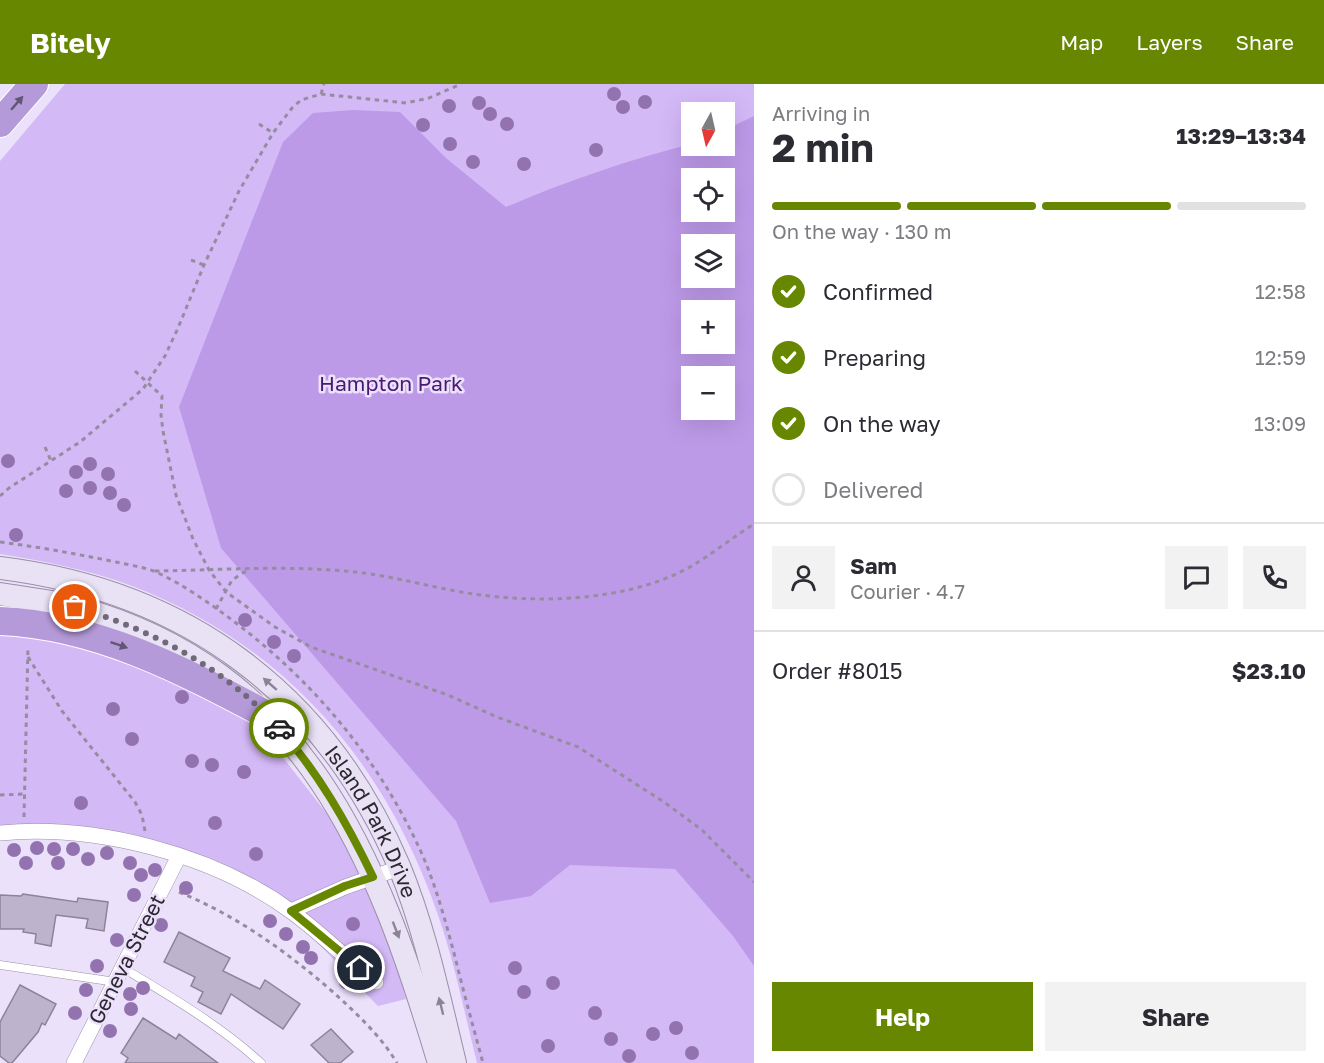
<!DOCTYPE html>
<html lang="en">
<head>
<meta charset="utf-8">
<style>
	body { margin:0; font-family:"Golos Text",sans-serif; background:#f2f2f3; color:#2b2b33; height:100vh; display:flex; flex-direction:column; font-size:22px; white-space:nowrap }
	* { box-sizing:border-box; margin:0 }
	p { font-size:20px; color:#7c7c81 }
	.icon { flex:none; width:33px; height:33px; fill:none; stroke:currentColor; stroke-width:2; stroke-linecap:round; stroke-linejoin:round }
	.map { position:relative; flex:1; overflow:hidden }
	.drawer { display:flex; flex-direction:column; background:#fff; width:570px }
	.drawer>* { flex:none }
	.needle { width:39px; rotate:188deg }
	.tools { position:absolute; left:681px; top:18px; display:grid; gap:12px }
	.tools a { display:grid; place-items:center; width:54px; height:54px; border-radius:0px; background:#fff; box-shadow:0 6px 24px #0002; font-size:30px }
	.pin { position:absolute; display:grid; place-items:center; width:51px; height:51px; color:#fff; margin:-26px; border:3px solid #fff; border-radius:50%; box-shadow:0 2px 6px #0007 }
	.courier { position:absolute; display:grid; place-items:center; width:60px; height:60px; margin:-30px; border:4px solid #688700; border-radius:50%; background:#fff; color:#222; box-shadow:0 2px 8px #0007 }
	.overview em { font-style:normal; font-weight:700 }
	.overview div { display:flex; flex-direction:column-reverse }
	.overview { display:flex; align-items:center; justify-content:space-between; height:102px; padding:0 18px }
	h1 { font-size:39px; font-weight:700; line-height:45px }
	.bar { display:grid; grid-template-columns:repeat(4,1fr); gap:9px 6px; align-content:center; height:72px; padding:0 18px }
	.bar i { height:8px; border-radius:4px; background:#e1e1e2 }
	.bar .active { background:#688700 }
	.bar p { grid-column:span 4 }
	.line { display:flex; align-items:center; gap:15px; padding:0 18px; border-top:2px solid #e1e1e2 }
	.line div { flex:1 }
	.round { display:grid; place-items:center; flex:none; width:63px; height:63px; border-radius:0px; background:#f2f2f3 }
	ol { padding:0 18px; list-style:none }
	li { display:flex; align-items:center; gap:18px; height:66px }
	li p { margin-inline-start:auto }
	li .icon { padding:6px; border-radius:50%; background:#688700; color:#fff; stroke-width:4 }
	li:last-child { color:#7c7c81 }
	li i { width:33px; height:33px; border:3px solid #e1e1e2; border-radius:50% }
	.button { display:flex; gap:12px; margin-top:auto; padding:12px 18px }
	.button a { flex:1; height:69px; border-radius:0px; background:#688700; color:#fff; font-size:24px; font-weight:700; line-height:69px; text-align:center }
	.button a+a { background:#f2f2f3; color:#2b2b33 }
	header { display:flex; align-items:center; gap:36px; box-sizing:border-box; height:84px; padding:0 30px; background:#688700; color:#fff }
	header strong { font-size:28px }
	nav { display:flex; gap:33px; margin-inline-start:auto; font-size:21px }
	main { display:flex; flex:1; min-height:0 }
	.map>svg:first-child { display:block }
</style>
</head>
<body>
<header>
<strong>Bitely</strong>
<nav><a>Map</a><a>Layers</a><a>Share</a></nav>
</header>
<main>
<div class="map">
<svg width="754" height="979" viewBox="0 0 754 979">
	<rect width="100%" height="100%" fill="#ece1fb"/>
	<path fill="#d4b9f7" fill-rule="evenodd" d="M65,0H754V979H477C465,931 455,881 439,834C387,680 286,561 132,502C90,486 44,477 0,470V77ZM692,28H724V62H692ZM692,94H724V128H692ZM692,160H724V194H692ZM692,226H724V260H692ZM692,292H724V326H692Z
		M0,543L117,567L246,633L281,671L338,744L387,843L406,915L378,922C349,893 322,860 290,835C225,785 127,757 46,754C31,754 15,755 0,755Z"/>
	<path fill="#bd9ae8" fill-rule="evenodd" d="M353,26L400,28L446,74L506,123C567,97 628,76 691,60L692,62H724L725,46L754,32V882L733,852L675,785L570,781L531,812L490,819L456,737L221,464L179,323L283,58L313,29ZM692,94H724V128H692ZM692,160H724V194H692ZM692,226H724V260H692ZM692,292H724V326H692Z"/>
	<path fill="#bdb3cc" stroke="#8c839a" stroke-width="1.5" d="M23,810L77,818L78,814L108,818L104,847L86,844L88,835L56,831L51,862L35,859L36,850L23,848L24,845H0V811L21,812Z
		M179,848L230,874L223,887L260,905L265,896L300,920L283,945L231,910L221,930L198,918L203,908L191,902L195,893L164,878Z
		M20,901L56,920L45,941L42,939L38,948L12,979H9L0,972V938Z
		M143,934L176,955L179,950L218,979H125L128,974L121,969Z
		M331,945L353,968L340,979H329L311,961Z"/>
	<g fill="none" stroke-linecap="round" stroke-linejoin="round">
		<defs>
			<path id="service" d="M0,881L116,898
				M123,884C170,912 221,942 261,979"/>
			<path id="minor" d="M0,749C96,740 213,770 292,828C321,849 347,876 376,898
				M291,827L345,803L399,784
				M74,979L179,772"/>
			<g id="secondary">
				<path id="s1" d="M0,484C186,507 325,609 399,782C425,845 439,913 455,979"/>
				<path d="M0,510C25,514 51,517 76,523C305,586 377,772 439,979"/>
			</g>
			<path id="motorway" d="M0,39L34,0
				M0,537C97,541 182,586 267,631"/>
		</defs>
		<use href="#service" stroke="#988fa6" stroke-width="9"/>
		<use href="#minor" stroke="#988fa6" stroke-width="16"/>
		<use href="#secondary" stroke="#988fa6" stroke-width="24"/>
		<use href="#motorway" stroke="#fff" stroke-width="30"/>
		<path stroke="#958d9f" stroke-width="3" stroke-dasharray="4.5 4.5" stroke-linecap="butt" d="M321,10L324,0
			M259,40L273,49
			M191,176L204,181
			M135,287L162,312L161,331L163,347L176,411L193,455L209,486L226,508L275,543L311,563L448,611L497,633L578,663L664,718L702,746L754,798
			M45,363L51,377
			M0,412L9,404L80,358L143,305L165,272L178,244L204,181L239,107L273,49L292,24L301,16L321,10L406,19L429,14L461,0
			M0,458C39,463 77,470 116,478C129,481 144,483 156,488C184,501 211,520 236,539C317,601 380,677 422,770C436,802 445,836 454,869C463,906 473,942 483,979
			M155,487C221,486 290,481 355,488C393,492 430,503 467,509C536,520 627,518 690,483C712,470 732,454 754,440
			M216,525L232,496L246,487
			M28,573L62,627L135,718L142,731L145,747
			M0,711L24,710
			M24,733L28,563
			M179,808C237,832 286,867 333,908C357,930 380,951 397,979"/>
		<use href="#service" stroke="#fff" stroke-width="8"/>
		<use href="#minor" stroke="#fff" stroke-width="15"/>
		<use href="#secondary" stroke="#e9e1f4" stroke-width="22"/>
		<use href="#motorway" stroke="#b59ad9" stroke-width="28"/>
	</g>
	<g fill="#9273b0">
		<circle cx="614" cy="10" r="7"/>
		<circle cx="645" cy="18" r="7"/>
		<circle cx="479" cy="19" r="7"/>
		<circle cx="449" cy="22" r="7"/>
		<circle cx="623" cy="23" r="7"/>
		<circle cx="490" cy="30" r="7"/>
		<circle cx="507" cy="40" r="7"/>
		<circle cx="423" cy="41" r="7"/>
		<circle cx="450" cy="60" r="7"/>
		<circle cx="596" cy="66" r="7"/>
		<circle cx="473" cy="78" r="7"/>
		<circle cx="524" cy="80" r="7"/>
		<circle cx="8" cy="377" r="7"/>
		<circle cx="90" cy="380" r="7"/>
		<circle cx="76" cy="388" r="7"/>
		<circle cx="108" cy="390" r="7"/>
		<circle cx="90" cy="404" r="7"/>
		<circle cx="66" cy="407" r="7"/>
		<circle cx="110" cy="409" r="7"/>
		<circle cx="124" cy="421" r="7"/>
		<circle cx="16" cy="451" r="7"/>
		<circle cx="245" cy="536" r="7"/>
		<circle cx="274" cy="558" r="7"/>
		<circle cx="294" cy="572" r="7"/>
		<circle cx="182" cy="613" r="7"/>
		<circle cx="113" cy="625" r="7"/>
		<circle cx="132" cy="655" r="7"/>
		<circle cx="192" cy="677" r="7"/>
		<circle cx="212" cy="681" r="7"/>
		<circle cx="244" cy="688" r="7"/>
		<circle cx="81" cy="719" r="7"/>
		<circle cx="215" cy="739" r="7"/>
		<circle cx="37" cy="764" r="7"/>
		<circle cx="54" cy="765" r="7"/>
		<circle cx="73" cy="765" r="7"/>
		<circle cx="14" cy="766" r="7"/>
		<circle cx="107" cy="769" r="7"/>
		<circle cx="256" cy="770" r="7"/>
		<circle cx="88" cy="775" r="7"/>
		<circle cx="26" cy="779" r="7"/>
		<circle cx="58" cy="779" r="7"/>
		<circle cx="130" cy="779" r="7"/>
		<circle cx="155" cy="786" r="7"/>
		<circle cx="141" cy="791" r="7"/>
		<circle cx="186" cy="804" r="7"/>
		<circle cx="134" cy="811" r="7"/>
		<circle cx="270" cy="837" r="7"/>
		<circle cx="353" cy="840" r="7"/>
		<circle cx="161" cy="841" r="7"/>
		<circle cx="286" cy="850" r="7"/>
		<circle cx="117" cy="856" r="7"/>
		<circle cx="303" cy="863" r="7"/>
		<circle cx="311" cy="874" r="7"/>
		<circle cx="97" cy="882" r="7"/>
		<circle cx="515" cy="884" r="7"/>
		<circle cx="346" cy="898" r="7"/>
		<circle cx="553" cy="899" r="7"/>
		<circle cx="143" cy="904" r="7"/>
		<circle cx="86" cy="906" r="7"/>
		<circle cx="524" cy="908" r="7"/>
		<circle cx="130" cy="910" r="7"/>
		<circle cx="131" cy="925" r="7"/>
		<circle cx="75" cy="929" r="7"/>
		<circle cx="595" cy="929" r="7"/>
		<circle cx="676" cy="944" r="7"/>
		<circle cx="110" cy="947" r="7"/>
		<circle cx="653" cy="950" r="7"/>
		<circle cx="611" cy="955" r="7"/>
		<circle cx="548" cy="962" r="7"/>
		<circle cx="692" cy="969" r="7"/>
		<circle cx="629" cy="972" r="7"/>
	</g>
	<defs><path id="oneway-solid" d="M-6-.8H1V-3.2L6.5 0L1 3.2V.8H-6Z" transform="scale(1.5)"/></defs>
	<g fill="#635675">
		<use href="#oneway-solid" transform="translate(17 19) rotate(-49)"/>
		<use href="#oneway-solid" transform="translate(119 561) rotate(19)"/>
	</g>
	<g fill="#8a8493">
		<use href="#oneway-solid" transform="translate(270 600) rotate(-139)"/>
		<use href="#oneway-solid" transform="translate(396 846) rotate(69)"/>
		<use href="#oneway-solid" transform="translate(441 922) rotate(-104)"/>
	</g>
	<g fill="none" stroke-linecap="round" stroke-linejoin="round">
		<path stroke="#6f6978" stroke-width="6" stroke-dasharray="0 10.8" d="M75,523C152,546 224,583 279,644"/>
		<path stroke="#688700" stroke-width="8" d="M279,644C319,690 346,737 373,793L345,802L291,827L360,884"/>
	</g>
	<g text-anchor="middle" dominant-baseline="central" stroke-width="5" stroke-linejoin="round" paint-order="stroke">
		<g font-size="21" fill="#491973" stroke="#ece1fb">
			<text x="391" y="299">Hampton Park</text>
		</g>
		<g font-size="21" fill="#2c2832" stroke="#ece1fb">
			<text stroke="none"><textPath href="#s1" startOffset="471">Island Park Drive</textPath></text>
			<text transform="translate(126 875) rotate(-63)">Geneva Street</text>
		</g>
	</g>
</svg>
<div class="tools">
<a><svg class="needle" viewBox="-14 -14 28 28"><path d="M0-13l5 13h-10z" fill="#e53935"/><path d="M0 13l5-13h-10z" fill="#7c7c81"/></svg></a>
<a><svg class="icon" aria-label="locate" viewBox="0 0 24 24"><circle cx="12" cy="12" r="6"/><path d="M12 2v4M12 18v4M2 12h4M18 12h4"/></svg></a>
<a><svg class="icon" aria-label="layers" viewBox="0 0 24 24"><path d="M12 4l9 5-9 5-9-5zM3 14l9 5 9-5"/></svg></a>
<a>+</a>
<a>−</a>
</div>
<div class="pin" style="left:75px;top:523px;background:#ea580c"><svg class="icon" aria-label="bag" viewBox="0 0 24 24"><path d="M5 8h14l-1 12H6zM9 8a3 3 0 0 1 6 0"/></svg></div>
<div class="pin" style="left:360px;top:884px;background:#1f2937"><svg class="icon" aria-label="home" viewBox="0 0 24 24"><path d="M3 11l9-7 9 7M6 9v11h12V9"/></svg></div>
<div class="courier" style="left:279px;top:644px"><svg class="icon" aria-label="car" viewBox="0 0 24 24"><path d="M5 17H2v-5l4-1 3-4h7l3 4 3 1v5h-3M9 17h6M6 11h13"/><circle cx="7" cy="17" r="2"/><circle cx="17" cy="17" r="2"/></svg></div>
</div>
<section class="drawer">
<div class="overview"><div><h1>2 min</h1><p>Arriving in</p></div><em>13:29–13:34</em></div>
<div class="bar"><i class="active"></i><i class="active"></i><i class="active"></i><i></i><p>On the way · 130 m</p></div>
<ol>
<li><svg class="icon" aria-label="check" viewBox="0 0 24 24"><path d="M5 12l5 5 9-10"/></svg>Confirmed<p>12:58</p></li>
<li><svg class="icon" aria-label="check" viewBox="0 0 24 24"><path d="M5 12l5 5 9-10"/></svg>Preparing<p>12:59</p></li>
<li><svg class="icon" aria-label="check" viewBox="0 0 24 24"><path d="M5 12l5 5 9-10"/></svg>On the way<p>13:09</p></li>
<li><i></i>Delivered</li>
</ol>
<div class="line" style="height:108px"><a class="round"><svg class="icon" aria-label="person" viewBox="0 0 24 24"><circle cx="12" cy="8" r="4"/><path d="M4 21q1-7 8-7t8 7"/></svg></a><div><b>Sam</b><p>Courier · 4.7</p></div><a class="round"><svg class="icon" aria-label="chat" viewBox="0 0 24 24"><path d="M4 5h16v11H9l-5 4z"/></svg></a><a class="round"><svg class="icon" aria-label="phone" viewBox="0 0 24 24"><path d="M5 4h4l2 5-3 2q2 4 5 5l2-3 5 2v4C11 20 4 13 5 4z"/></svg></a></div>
<div class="line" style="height:78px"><div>Order #8015</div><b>$23.10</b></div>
<div class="button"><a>Help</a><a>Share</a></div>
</section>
</main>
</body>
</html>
